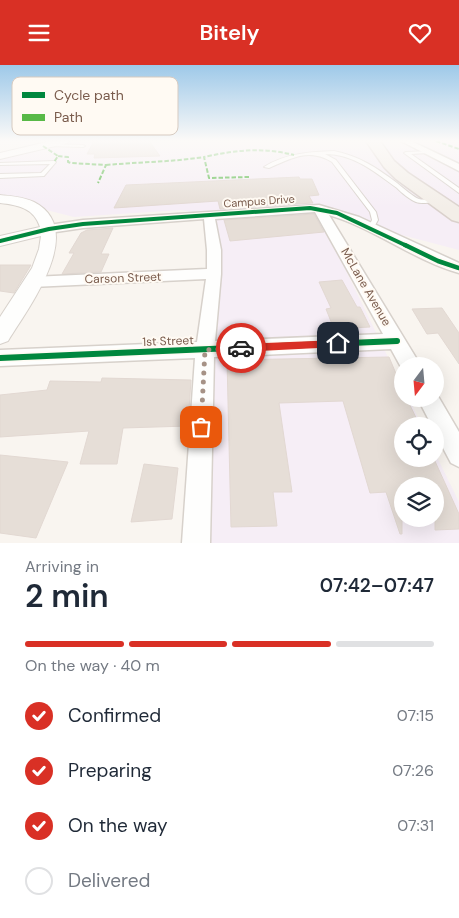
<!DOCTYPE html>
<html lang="en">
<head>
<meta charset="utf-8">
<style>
	body { margin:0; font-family:"DM Sans",sans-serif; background:#f6f6f7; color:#1f2937; height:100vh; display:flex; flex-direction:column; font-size:19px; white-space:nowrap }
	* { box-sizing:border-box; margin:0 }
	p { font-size:16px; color:#747a83 }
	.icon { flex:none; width:28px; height:28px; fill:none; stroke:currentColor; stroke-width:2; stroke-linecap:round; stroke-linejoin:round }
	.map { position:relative; height:478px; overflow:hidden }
	.drawer { display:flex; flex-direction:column; background:#fff; flex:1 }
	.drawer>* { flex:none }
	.needle { width:32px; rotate:196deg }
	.buttons { position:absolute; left:394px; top:292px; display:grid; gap:10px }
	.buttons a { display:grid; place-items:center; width:50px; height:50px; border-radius:50%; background:#fff; box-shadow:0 5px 20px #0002; font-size:25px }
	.pin { position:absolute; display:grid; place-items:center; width:42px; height:42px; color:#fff; margin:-21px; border-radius:10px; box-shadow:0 2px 8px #0006 }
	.courier { position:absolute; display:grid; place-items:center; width:50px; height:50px; margin:-25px; border:4px solid #d93025; border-radius:50%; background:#fff; color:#222; box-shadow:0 1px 6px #0007 }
	.headline em { font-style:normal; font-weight:600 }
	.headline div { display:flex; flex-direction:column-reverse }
	.headline { display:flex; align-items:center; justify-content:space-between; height:85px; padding:0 25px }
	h1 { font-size:32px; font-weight:600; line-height:38px }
	.bar { display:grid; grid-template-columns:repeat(4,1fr); gap:8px 5px; align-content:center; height:60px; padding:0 25px }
	.bar i { height:6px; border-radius:4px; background:#e0e1e3 }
	.bar .current { background:#d93025 }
	.bar p { grid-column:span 4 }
	ol { padding:0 25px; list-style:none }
	li { display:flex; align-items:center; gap:15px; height:55px }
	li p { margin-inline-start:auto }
	li .icon { padding:5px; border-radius:50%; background:#d93025; color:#fff; stroke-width:4 }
	li:last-child { color:#747a83 }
	li i { width:28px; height:28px; border:2px solid #e0e1e3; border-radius:50% }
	header { display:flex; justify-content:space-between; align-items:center; height:65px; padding:0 25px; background:#d93025; color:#fff; font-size:22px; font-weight:600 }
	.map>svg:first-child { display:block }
</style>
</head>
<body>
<header><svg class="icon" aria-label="menu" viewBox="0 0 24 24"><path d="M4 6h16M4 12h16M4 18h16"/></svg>Bitely<svg class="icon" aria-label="heart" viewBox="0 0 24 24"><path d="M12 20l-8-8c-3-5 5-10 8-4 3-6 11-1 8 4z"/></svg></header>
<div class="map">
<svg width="459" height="478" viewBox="0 0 459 478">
	<rect width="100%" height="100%" fill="#f9f5f0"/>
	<path fill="#f6eef6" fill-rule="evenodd" d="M58,76H459V185L318,148L402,321V334H409L422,361H402V394H435V388L459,437V478H204L209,150L181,145L74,152L11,136L0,135V93ZM402,421H435V454H402Z"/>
	<path fill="#e6ded7" stroke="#e2d8d2" d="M94,76H149L160,91L94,93L95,89H87Z
		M299,112L300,114H312L319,130L309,131L313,138L220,144L218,136L114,143L126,120Z
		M314,149L324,167L230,176L224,155Z
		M113,163L101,189H109L101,207L62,209L74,188H69L81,168L87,165Z
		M0,200H31L14,228L0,226Z
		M342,215L357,242H360L370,262L334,264L326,244L331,243L319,217Z
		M442,243L459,268V299L438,268L427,269L412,244Z
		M389,292L402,323V334H407L420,361H402V394H434L459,449V464L435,465V421H402V469H400L386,427L370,428L343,336L279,338L292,427H273L277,461L231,462L227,295Z
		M102,313L191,315L188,361L123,363L117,399H80L89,366L0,372V330L47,325L50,316L101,317Z
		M0,390L68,397L36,473L0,468Z
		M144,399L178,403L172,454L131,457Z"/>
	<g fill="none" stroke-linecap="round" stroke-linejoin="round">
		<defs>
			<path id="service" d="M47,79L83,80L85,81L83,82L49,81Z
				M334,86C359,91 377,103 397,118C402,122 413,132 419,134C426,136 432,132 438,135C433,138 421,139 416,137C409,134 402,128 397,123C375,107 354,89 325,89L336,95L376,147L378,155L373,164L371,165L368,163L372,155L370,147L332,97C309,83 292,93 269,103L264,102C286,88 310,87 334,86Z
				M430,86V87L428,88L411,89L459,123V128L404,88L406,87Z
				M54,96L56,97L44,111L0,113V109L41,108L50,99L0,100V98Z"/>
			<path id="minor" d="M401,76H411L459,99V106Z
				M319,140L359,152L459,198V208C413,195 374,163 329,150L421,301H402V304L391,284L214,292L210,478H182L195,293L0,301V285L197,277L206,214L32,222L27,221L24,217L27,213L32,212L207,204V185L204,154L83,163L49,168L43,164L49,160L83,155ZM315,147L383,269L215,276L221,209V185L215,154Z
				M435,326L459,367V402L451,398L435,368V361H432L418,334H435Z"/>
			<path id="tertiary" d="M51,76H69L68,78L0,94V88Z
				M0,130C11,131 24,132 34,137C88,165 28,243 8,276L0,279V252L32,203L39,184L41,171L0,181V171L40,162C34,143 18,140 0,138Z"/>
			<path id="primary" d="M366,76H380L394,96L408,108L459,142V157L452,155L396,114L384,102Z"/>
		</defs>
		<use href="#service" stroke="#d7d1cb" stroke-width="2"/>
		<use href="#minor" stroke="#d7d1cb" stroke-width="3"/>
		<use href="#tertiary" stroke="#d7d1cb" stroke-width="2"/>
		<use href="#primary" stroke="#dad1cc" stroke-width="3"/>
		<use href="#service" fill="#fefefd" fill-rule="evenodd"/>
		<use href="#minor" fill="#fefefd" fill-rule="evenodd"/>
		<use href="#tertiary" fill="#fefefd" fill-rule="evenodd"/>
		<use href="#primary" fill="#f3eee8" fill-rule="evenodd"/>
		<path stroke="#58b947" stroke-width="2" stroke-dasharray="4.5 2" stroke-linecap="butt" d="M436,76L459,84
			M43,81L58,91L54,97
			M58,91L68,92V97L71,98L106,100L98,118
			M106,100C139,97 172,97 204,92
			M249,112L209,113L204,92C235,85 263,82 294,90"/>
		<defs>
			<path id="cycleway-far2" d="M0,176L49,164L83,159L310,143L337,148L407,181"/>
			<path id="cycleway-far1" d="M405,180L438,196L459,203"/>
			<path id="cycleway" d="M0,293L397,276"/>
		</defs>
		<use href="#cycleway-far2" stroke="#fffaf3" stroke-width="6"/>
		<use href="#cycleway-far1" stroke="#fffaf3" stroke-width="8"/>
		<use href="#cycleway" stroke="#fffaf3" stroke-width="9"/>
		<use href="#cycleway-far2" stroke="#00873e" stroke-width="4"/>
		<use href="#cycleway-far1" stroke="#00873e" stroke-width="4.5"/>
		<use href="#cycleway" stroke="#00873e" stroke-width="6"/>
	</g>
	<linearGradient id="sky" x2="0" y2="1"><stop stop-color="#9ec9e9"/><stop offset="0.53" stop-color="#fcfaf8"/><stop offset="1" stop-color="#fcfaf8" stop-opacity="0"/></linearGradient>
	<rect width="459" height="143" fill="url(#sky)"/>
	<path fill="#d93025" d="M338,275L342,278L338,282L241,287L236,283L241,279Z"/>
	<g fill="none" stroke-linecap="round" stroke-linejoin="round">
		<path stroke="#a69286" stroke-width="5" stroke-dasharray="0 9" d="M201,362L205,285L241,283"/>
	</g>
	<g text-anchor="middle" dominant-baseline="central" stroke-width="4" stroke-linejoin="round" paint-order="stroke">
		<g font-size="11" fill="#7a5c4d" stroke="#fffaf3">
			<text transform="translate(259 136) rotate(-4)">Campus Drive</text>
		</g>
		<g font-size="12" fill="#7a5c4d" stroke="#fffaf3">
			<text transform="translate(123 213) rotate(-2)">Carson Street</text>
			<text transform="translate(366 222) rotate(60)">McLane Avenue</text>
			<text transform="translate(168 276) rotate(-2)">1st Street</text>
		</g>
	</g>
	<rect x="12" y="12" width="166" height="58" rx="8" fill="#fffaf3" stroke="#d7cbc1" stroke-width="1"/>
	<rect x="22" y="27" width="23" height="6" fill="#00873e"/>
	<rect x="22" y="49" width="23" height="7" fill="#58b947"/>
	<g font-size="14" fill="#7a5c4d">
		<text x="54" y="35">Cycle path</text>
		<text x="54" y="57">Path</text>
	</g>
</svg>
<div class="buttons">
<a><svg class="needle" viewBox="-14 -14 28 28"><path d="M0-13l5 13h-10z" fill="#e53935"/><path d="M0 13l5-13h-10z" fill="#747a83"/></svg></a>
<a><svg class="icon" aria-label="locate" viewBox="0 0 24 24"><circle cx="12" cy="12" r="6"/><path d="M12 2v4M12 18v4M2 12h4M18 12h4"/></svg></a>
<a><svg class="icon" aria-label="layers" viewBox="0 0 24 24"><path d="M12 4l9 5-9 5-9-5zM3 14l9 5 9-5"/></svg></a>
</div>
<div class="pin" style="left:201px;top:362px;background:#ea580c"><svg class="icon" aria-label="bag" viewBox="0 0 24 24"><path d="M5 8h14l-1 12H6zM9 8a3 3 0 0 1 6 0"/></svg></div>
<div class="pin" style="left:338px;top:278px;background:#1f2937"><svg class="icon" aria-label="home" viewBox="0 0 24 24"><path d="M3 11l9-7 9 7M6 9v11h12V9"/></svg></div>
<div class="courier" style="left:241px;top:283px"><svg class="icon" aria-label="car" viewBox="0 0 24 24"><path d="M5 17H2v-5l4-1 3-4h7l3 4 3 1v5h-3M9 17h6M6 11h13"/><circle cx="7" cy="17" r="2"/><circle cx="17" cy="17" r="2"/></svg></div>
</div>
<section class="drawer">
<div class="headline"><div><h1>2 min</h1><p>Arriving in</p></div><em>07:42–07:47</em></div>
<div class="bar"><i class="current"></i><i class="current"></i><i class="current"></i><i></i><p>On the way · 40 m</p></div>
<ol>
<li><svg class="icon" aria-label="check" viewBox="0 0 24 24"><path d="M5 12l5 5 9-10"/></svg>Confirmed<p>07:15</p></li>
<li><svg class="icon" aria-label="check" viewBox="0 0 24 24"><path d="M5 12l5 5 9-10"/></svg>Preparing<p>07:26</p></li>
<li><svg class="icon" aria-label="check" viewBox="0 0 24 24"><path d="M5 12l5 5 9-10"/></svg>On the way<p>07:31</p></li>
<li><i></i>Delivered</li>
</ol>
</section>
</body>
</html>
